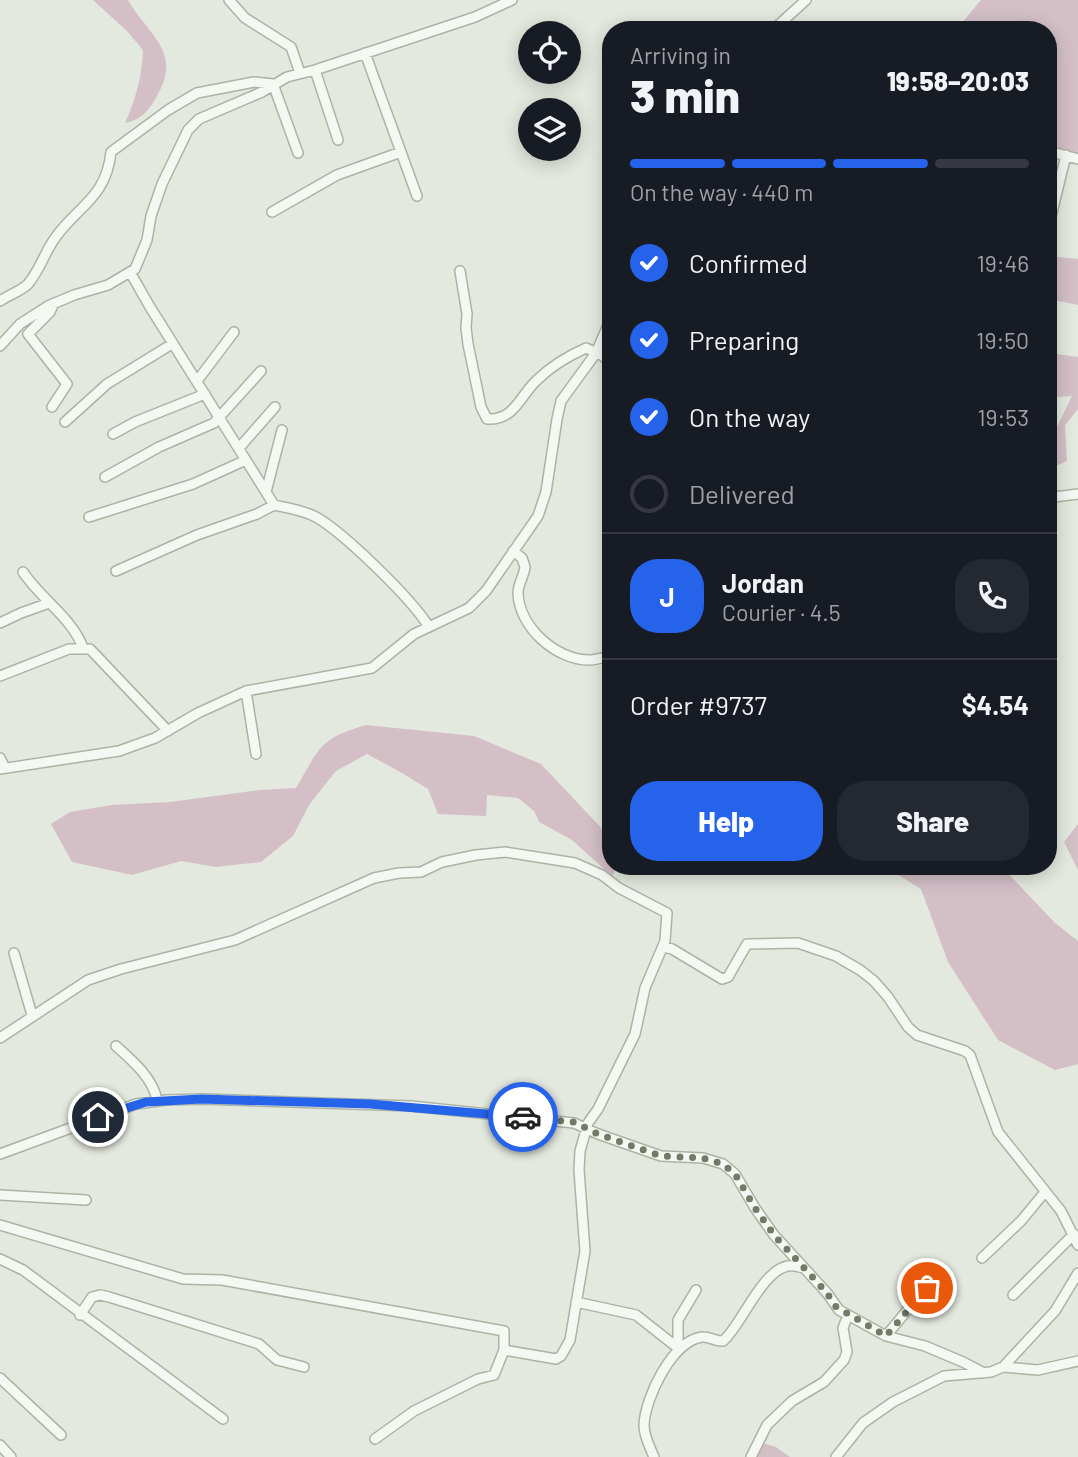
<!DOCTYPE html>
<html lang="en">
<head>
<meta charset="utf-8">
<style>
	body { margin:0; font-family:Barlow,sans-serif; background:#242831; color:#f1f3f6; height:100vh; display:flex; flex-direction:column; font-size:26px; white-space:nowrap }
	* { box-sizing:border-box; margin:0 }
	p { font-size:23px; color:#9ea1a6 }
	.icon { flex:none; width:38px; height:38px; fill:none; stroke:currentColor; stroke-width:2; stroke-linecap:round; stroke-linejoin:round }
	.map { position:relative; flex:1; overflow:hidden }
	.drawer { position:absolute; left:602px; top:21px; width:455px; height:854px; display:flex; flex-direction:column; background:#171b24; border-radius:28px; box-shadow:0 4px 18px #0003 }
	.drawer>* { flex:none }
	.fabs { position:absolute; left:518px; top:21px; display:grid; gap:14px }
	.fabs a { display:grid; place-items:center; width:63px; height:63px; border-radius:50%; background:#171b24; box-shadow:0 4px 18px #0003; font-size:35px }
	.pin { position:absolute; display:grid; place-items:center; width:60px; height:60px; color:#fff; margin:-30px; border:4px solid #fff; border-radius:50%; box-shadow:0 2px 7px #0007 }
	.courier { position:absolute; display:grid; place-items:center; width:70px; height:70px; margin:-35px; border:5px solid #2563eb; border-radius:50%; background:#fff; color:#222; box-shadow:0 2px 9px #0007 }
	.head em { font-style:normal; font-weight:800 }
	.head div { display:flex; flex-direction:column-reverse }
	.head { display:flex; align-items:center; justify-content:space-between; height:119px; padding:0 28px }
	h1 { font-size:46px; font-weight:800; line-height:52px }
	.bar { display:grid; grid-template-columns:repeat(4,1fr); gap:10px 7px; align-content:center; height:84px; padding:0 28px }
	.bar i { height:9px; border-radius:5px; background:#363941 }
	.bar .current { background:#2563eb }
	.bar p { grid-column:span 4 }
	.line { display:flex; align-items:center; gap:18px; padding:0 28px; border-top:2px solid #363941 }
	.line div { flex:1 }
	.round { display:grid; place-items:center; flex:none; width:74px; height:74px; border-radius:28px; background:#242831 }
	ol { padding:0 28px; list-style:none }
	li { display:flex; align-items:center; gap:21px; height:77px }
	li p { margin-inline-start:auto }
	li .icon { padding:7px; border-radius:50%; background:#2563eb; color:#fff; stroke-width:4 }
	li:last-child { color:#9ea1a6 }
	li i { width:38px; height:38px; border:4px solid #363941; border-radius:50% }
	.primary-button { display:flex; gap:14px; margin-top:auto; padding:14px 28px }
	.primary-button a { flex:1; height:80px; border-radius:28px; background:#2563eb; color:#fff; font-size:28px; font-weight:800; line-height:80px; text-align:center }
	.primary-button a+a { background:#242831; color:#f1f3f6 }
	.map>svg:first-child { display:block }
</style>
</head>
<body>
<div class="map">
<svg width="1078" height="1457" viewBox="0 0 1078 1457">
	<rect width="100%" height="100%" fill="#e4e9df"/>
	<path fill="#d4bfc7" d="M93,0H128C150,38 185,52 154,101C147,113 139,120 125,123C136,98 142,77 143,50L127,31Z
		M981,0H1078V154L1048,148V30H956Z
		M1048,256L1078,259V305L1048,299Z
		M1048,337L1057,338V354L1078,357V409L1065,425L1067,461L1050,469L1056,429L1072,396L1048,398Z
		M366,725L474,736L541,764L608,835L611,845V866H615L613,877L572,840L539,822L534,811L518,798L487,795L486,816L438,814L428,789L402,773L367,754L336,771L309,805L293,836L261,862L216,867L181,861L132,875L72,862L51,824L70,812L112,805L170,802L260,790L296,788C320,748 318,739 366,725Z
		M1078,824V870L1064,842Z
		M884,866H1001L1055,923L1078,941V1064L1055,1070L998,1040L948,962L921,889Z
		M763,1443L776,1447L790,1457H756Z"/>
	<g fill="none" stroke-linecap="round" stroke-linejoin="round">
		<defs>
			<path id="minor" d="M229,0L245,18L291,47L300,73
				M773,30L806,0
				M365,53L417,196
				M315,70L338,140
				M1048,151L1078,159
				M272,212L337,175L401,152
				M1048,229L1066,155
				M460,271L467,314L466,328L468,344L481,407L487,419C514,421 520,396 536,381C550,367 568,356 586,348L603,356L611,364
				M130,272L150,307L274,505C288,508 303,510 316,517C344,533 412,599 429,627
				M0,301C9,295 21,291 28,284C39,271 44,255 53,241C75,207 106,200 111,152L168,110L197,93L254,82L273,84L298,153
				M0,346L20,324L48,306L74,295L108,285L135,269L147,240L151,216L162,184L188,130L199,119L262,92L287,77L315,70L475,17L512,0
				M197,381L234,332
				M52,407L67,384L28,334L50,312L54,303
				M65,422L107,384L172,344
				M113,434L135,422L205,394
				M239,448L275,407
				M105,477L159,447L214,423L261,371
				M266,492L282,430
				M1048,501L1054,497L1078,494
				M89,517L193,484L246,460
				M513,551L522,558L525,567C524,576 518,584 518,593C519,627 556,660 589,660C596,660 604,657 611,656
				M116,571L197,535L257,514L274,505
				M23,572C40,598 73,619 83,648
				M0,623L21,613L49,603
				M0,676L69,649H90L168,731
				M246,691L256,754
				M0,758L5,768
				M0,769L119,751L155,738L198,713L246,691L372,668L414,634L469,608L486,591L538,516L546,492L557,419L561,401L596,353L611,318
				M663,947L672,949L722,979L728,977L747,944L798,943L836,956L860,970L874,981L888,997L908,1027L917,1035L965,1051L970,1055L998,1132L1061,1211L1078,1245
				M14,953L32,1015
				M0,1038L88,980L121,969L235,940L374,878L399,873L421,872L442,862L476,855L505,852L575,863L602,875L619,888L667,913L665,941L645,988L635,1034L598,1109L588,1123L580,1151L579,1170L585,1251L570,1340L561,1356L556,1359L504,1350
				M116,1046C132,1060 154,1079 157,1101
				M0,1154L136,1104L166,1100L201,1099L411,1106L574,1123L598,1134L661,1156L703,1158L723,1164L735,1174L755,1208L774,1235L827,1293L839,1310L886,1336L925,1346L963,1362L984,1373
				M0,1195L86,1200
				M0,1225L183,1279L222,1280L504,1331V1350L494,1375L478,1379L414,1411L375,1439
				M982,1258L1021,1221L1045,1192
				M0,1259L23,1270L223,1419
				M1013,1295L1074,1234
				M576,1302L636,1315L678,1348V1320L696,1290
				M80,1315L92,1297L100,1295L109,1297L259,1344L277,1360L304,1367
				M886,1336L914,1302L943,1272
				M1003,1367L1038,1370L1078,1361
				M0,1378L61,1435
				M0,1445L11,1457
				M654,1457C650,1447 644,1437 644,1425C645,1398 672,1341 702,1337C709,1336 716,1342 723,1341C741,1326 762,1270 788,1266C793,1265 799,1267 804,1268
				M751,1457L767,1425L792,1401L824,1382L844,1360L847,1352L843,1328L848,1315
				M836,1457L863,1423L893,1402L944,1376L991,1372L1003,1367L1055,1311L1078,1273"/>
		</defs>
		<use href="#minor" stroke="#abb4a4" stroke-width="12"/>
		<use href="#minor" stroke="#f4f7f2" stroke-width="9"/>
	</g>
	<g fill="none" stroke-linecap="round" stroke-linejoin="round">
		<path stroke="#717c67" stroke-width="7" stroke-dasharray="0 12.6" d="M523,1117L574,1122L598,1134L661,1156L702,1158L723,1164L735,1174L755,1208L774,1235L827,1293L835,1306L886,1336L927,1288"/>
		<path stroke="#2563eb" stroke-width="9" d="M98,1117L146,1102L201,1099L370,1104L523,1117"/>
	</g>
</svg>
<div class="fabs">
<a><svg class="icon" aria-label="locate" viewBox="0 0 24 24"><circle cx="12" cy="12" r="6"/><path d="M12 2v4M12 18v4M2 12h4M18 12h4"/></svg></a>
<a><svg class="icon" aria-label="layers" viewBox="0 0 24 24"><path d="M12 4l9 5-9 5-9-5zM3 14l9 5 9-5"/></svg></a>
</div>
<div class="pin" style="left:927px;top:1288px;background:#ea580c"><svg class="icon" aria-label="bag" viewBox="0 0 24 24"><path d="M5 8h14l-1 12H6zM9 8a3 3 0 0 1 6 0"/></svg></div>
<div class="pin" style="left:98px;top:1117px;background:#1f2937"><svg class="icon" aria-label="home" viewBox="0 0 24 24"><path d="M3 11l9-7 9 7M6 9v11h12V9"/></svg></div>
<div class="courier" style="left:523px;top:1117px"><svg class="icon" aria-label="car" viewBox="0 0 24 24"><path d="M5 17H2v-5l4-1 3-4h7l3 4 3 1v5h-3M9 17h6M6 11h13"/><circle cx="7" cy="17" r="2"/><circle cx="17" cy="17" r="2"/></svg></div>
<section class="drawer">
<div class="head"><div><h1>3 min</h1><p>Arriving in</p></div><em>19:58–20:03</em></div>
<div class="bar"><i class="current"></i><i class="current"></i><i class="current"></i><i></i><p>On the way · 440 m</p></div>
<ol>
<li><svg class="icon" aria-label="check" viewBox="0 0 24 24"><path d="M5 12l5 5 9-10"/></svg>Confirmed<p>19:46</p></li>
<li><svg class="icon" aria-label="check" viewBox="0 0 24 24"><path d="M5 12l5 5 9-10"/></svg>Preparing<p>19:50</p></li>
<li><svg class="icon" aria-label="check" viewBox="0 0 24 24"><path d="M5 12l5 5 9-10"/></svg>On the way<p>19:53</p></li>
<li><i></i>Delivered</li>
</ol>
<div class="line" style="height:126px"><b class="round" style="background:#2563eb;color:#fff">J</b><div><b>Jordan</b><p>Courier · 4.5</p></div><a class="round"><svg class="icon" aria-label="phone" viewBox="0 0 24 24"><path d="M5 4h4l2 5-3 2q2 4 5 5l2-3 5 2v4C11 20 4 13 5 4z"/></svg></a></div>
<div class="line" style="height:91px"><div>Order #9737</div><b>$4.54</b></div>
<div class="primary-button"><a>Help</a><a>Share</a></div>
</section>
</div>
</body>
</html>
